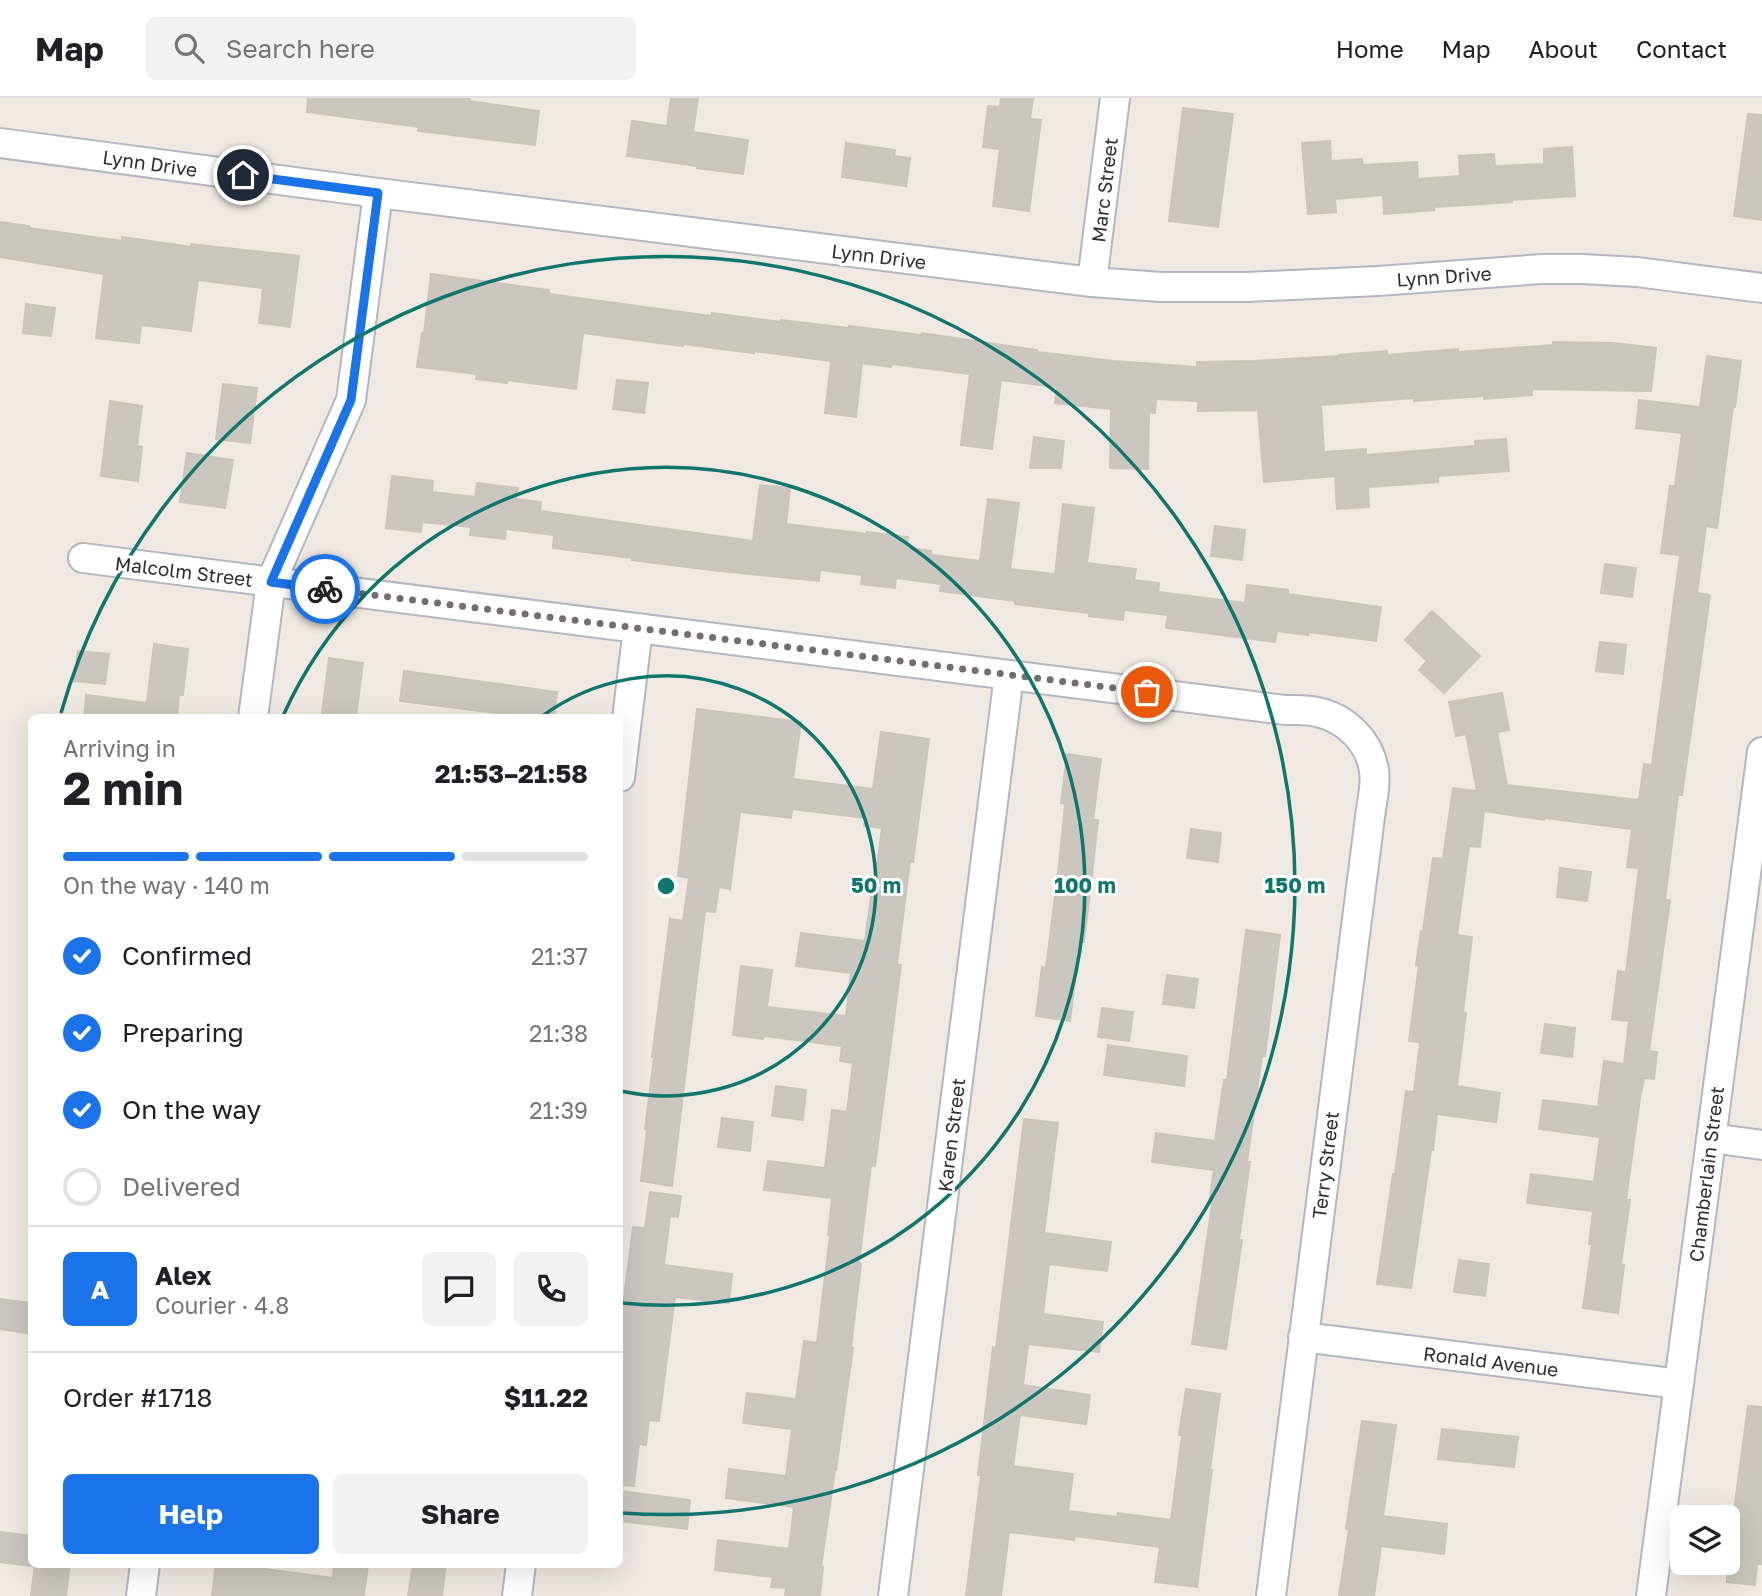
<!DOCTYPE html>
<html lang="en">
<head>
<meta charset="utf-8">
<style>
	body { margin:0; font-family:"Golos Text",sans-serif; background:#f2f2f2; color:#202124; height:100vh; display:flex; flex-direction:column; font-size:26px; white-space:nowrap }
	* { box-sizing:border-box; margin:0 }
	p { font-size:23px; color:#757577 }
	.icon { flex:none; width:38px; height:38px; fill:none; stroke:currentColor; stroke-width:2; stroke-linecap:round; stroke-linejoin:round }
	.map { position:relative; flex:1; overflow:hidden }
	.sheet { position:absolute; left:28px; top:616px; width:595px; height:854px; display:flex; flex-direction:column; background:#fff; border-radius:10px; box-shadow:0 7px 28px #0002 }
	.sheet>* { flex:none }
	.tools { position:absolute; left:1670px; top:1407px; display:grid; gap:14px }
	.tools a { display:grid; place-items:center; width:70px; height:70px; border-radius:10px; background:#fff; box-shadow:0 7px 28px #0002; font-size:35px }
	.pin { position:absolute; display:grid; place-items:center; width:60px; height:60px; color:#fff; margin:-30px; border:4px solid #fff; border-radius:50%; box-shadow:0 2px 7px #0007 }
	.courier { position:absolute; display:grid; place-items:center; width:70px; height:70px; margin:-35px; border:5px solid #1a73e8; border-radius:50%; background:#fff; color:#222; box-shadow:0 2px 9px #0007 }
	.head em { font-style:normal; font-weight:700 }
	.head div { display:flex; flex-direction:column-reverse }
	.head { display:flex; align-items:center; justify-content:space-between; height:119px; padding:0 35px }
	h1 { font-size:46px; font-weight:700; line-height:52px }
	.bar { display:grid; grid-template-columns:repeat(4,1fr); gap:10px 7px; align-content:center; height:84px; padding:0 35px }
	.bar i { height:9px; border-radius:5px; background:#e0e0e0 }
	.bar .on { background:#1a73e8 }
	.bar p { grid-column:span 4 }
	.line { display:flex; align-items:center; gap:18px; padding:0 35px; border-top:2px solid #e0e0e0 }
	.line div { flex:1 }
	.round { display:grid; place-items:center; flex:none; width:74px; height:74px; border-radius:10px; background:#f2f2f2 }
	ol { padding:0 35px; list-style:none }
	li { display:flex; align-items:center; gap:21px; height:77px }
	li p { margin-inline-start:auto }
	li .icon { padding:7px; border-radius:50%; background:#1a73e8; color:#fff; stroke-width:4 }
	li:last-child { color:#757577 }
	li i { width:38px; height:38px; border:4px solid #e0e0e0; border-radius:50% }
	.action { display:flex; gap:14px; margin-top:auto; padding:14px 35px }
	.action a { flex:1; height:80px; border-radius:10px; background:#1a73e8; color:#fff; font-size:28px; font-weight:700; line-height:80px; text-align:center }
	.action a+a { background:#f2f2f2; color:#202124 }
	header { display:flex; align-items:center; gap:42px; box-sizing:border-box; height:98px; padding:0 35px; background:#fff; border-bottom:2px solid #e0e0e0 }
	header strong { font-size:33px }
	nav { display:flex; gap:38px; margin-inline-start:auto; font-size:24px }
	.search { width:490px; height:63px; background:#f2f2f2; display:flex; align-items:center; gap:18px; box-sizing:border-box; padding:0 24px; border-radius:10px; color:#757577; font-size:26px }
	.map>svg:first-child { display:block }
</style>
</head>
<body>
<header>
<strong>Map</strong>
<div class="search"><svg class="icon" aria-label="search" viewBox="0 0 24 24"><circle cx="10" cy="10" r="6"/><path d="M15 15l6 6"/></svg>Search here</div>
<nav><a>Home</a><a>Map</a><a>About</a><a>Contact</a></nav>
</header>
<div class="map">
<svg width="1762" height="1498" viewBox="0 0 1762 1498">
	<rect width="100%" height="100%" fill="#efe9e1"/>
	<path fill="#cbc7bf" stroke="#cbc5ba" stroke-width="2" d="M308,0H470L469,3L539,13L535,47L418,33L419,29L307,14Z
		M671,0H698L693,34L748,42L743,76L697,70V68L627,58L632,23L667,28Z
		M1001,0H1033L1030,21L1041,22L1029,113L993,108L1000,51L983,49L988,8L1000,9Z
		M1183,10L1233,16L1218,129L1169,123Z
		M1748,16L1762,17V122L1734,118Z
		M1330,43L1331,63L1362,61L1363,67L1417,64L1418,81L1460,78L1459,58L1494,56L1495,68L1544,66V51L1572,49L1575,98L1512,102V104L1434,109V112L1384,116L1383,97L1335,101L1336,114L1308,116L1302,45Z
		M846,45L895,52L894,58L910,60L906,88L842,79Z
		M0,124L29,128V130L122,143V139L191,149V146L299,158L290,229L259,225L263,190L198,182L191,233L141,227L139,245L96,240L104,176L0,159Z
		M431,176L549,192V196L711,218L712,215L781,224V222L849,230V228L921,237L922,235L1037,252V254L1114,263L1197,269V264L1254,263L1339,258V257L1387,253V257L1458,251V254L1553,247V244L1613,245L1656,250L1651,293L1532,291V297L1484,301V298L1414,303V300L1321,307L1324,354L1366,351V357L1475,348V343L1506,341L1509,373L1438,378V384L1368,389L1369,409L1337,411L1335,378L1264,384L1258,312L1198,313V303L1156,301L1155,315L1149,314L1148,371L1110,370L1111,311L1055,305L1057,289L1001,282L992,351L961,347L970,276L892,266L891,269L862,265L856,319L825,315L831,263L754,253V255L683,246V248L583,235L576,291L507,282V285L476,281L477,276L417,269L422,235H424Z
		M26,206L55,210L51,238L23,235Z
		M1707,258L1741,263L1735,309H1733L1717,430L1706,428L1697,495L1710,497L1682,697H1678L1665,802H1670L1649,953L1657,954L1654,981L1644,980L1640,1000L1626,1102H1630L1621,1166L1624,1167L1618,1215L1583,1210L1592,1146H1589L1593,1113L1527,1105L1531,1076L1594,1084L1600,1039L1539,1031L1543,1002L1598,1009L1604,963L1624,966L1629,923L1612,921L1618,873L1626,874L1639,770L1627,769L1632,731L1545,720L1544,722L1484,713L1480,749L1469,748L1457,837L1472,839L1463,914L1466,915L1457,988L1500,995L1496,1024L1437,1016L1433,1052H1431L1411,1190L1377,1186L1393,1076H1395L1406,993L1414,994L1420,944L1409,943L1419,867H1416L1421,833H1423L1433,760L1443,761L1453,690L1477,693L1466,636L1456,638L1449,604L1502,595L1509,632L1497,634L1507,687L1639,702L1644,666L1652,667L1680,457L1661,455L1670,388H1675L1682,335L1636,330L1639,302L1700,309Z
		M617,282L648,285L644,315L613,311Z
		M223,286L257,290L250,345L216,341Z
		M110,303L142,308L137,348L142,349L138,383L101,378Z
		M1034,339L1064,343L1061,370H1030Z
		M187,355L233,362L225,410L180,404Z
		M392,378L433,383L432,394L475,399L477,385L518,390L516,401L541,404L540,413L753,443L760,387L790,390L786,426L867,436V434L908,439L906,450L931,453V457L980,463L988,401L1019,405L1010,471L1055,476L1063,406L1094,410L1087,465L1136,471L1134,482L1159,485L1158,494L1245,505L1247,487L1288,492V496L1381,509L1376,543L1308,534V537L1277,533L1275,544L1166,530L1168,517L1124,512L1123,522L1089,518V515L1015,506V503L940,493L941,486L896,480L895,490L861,486L862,477L820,472L819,483L711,472L632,462V460L553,450L554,437L506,431L505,441L470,437L471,429L422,424L421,434L386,430Z
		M1215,428L1245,432L1242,462L1211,458Z
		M1605,466L1636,470L1632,499L1601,495Z
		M1432,513L1480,558L1444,595L1419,572L1427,563L1405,542Z
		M1600,544L1626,547L1623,576L1596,573Z
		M154,546L188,551L183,597H179L177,620H84L86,597L147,605Z
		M78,553L109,556L105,586L74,583Z
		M329,560L363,565L356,619L322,615Z
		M404,573L557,594L554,620H520V618L400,603Z
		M697,611L801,624L793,681L873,691L881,634L929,641L913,764L910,763L897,866L901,867L875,1068L871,1067L859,1165L861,1166L851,1249L853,1250L836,1372H835L821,1469H823L820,1498H785L786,1490L771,1489L773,1479L715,1472L718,1442L789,1451L794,1409L726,1400L729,1371L786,1378L792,1331L743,1325L747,1295L796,1301L804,1243L817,1245L830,1137H828L832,1100L764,1092L768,1063L825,1070L832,1012L847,1014L853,965L840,963L842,948L764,938L763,941L733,937L741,868L772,872L767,909L846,918L851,875L796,868L801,835L865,843L873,784H875L882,730L864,728L866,720L792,711L791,720L740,714L730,791L719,789L715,814L705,813L672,1088L641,1083L647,1031H645L654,959H652L670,821L683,823L689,780L678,778Z
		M1067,656L1101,661L1093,722H1098L1090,795L1084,844H1080L1070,923L1036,918L1042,869L1046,870L1059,767L1065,706L1061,705Z
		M1191,731L1221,735L1218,764L1187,760Z
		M1560,770L1591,774L1587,803L1557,799Z
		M1246,832L1280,837L1265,958H1262L1247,1064H1250L1239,1142H1242L1226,1251L1192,1246L1212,1106L1209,1105L1214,1072L1152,1064L1156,1035L1215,1043L1224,982H1227Z
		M1167,877L1198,881L1194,910L1163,906Z
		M1102,910L1133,914L1129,943L1098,939Z
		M1545,926L1575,930L1572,959L1541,955Z
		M1108,947L1187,958L1184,988L1104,977Z
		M776,988L806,992L803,1022L772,1018Z
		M722,1020L753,1024L750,1053L718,1049Z
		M1024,1021L1058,1025L1044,1135L1111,1144L1107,1173L1049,1166L1043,1216L1103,1224L1099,1254L1028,1246L1023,1287L1090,1297L1086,1326L1020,1317L1013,1368L1073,1376L1068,1413L1117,1419L1118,1415L1171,1422L1182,1337H1179L1186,1291L1220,1296L1210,1372H1212L1197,1489L1155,1484L1160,1449L1075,1438L1074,1442L1009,1434L1001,1498H966L981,1377H978L993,1249L996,1250Z
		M650,1094L681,1098L678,1119L670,1118L664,1167L732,1176L729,1205L675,1199L659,1323L649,1322L646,1347L639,1346L634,1388L620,1387V1213L621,1200H624L633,1129L645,1130Z
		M1459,1162L1489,1166L1485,1198L1454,1194Z
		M0,1201L31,1205L28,1235L0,1231Z
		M1748,1308L1762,1309V1466H1757L1755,1487L1727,1484V1434L1731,1435Z
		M1362,1323L1396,1327L1383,1418L1447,1426L1444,1456L1381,1448L1374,1498H1339L1349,1431H1346Z
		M1442,1331L1518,1339L1514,1369L1438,1361Z
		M620,1393L690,1402L687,1431L620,1423Z
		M0,1434L32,1438V1468L0,1464Z
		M35,1466H70L66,1498H31Z
		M216,1466H251V1469L333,1480L334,1466H368L364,1498H212Z
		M413,1466H446L442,1498H408Z"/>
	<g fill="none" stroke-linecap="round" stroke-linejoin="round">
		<defs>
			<path id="minor" d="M0,45L378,95L1092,184L1161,189H1247L1378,183L1542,171H1582L1637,174L1762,190
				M1092,184L1115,0
				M83,460L1285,612C1295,612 1307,611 1317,614C1346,620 1370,644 1374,673C1376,686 1373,699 1371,711L1271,1498
				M253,620L271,484L351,302L378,95
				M620,679L638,530
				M1711,1040L1762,1047
				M1303,1239L1679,1286
				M141,1498L145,1466
				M517,1498L521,1466
				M893,1498L1009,577
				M1651,1498L1762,654"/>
		</defs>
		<use href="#minor" stroke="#b4b7c1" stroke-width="32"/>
		<use href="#minor" stroke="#fff" stroke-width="28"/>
	</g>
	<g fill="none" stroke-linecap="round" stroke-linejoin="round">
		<path stroke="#726f6d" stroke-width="7" stroke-dasharray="0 12.6" d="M325,491L1147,594"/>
		<path stroke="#1a73e8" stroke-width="9" d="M243,77L378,95L351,302L271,484L325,491"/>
	</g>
	<g fill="none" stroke="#0f766e" stroke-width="3.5">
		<path d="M541 619A210 210 0 1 1 621 993"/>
		<path d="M283 618A419 419 0 1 1 622 1205"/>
		<path d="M61 615A629 629 0 1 1 622 1415"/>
	</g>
	<g text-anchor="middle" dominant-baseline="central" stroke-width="6" stroke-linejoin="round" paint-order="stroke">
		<g font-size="19" fill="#2e2e2e" stroke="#fff">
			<text transform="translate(150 65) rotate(8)">Lynn Drive</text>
			<text transform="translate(1104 92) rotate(-83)">Marc Street</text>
			<text transform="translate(879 158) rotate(7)">Lynn Drive</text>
			<text transform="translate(1444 178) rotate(-4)">Lynn Drive</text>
			<text transform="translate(184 473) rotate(7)">Malcolm Street</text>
			<text transform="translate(951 1037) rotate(-83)">Karen Street</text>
			<text transform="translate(1325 1067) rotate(-83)">Terry Street</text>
			<text transform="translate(1706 1076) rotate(-83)">Chamberlain Street</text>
			<text transform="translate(1491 1263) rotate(7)">Ronald Avenue</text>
		</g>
	</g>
	<circle cx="666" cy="788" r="10" fill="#0f766e" stroke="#fff" stroke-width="3.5"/>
	<g font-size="21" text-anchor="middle" font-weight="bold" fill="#0f766e" stroke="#fff" stroke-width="6" stroke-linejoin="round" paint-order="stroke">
		<text x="876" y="795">50 m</text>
		<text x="1085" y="795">100 m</text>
		<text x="1295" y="795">150 m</text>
	</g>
</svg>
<div class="tools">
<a><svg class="icon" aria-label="layers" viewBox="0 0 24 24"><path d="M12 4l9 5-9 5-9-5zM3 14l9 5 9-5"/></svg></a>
</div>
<div class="pin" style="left:1147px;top:594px;background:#ea580c"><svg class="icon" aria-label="bag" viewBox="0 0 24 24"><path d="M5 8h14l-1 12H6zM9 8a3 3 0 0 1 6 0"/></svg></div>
<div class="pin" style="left:243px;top:77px;background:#1f2937"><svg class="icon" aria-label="home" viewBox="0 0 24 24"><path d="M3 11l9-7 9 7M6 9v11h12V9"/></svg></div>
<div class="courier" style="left:325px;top:491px"><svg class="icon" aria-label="bike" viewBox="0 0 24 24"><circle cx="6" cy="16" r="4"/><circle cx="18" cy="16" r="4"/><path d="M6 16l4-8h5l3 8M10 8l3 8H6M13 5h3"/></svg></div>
<section class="sheet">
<div class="head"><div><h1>2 min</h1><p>Arriving in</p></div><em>21:53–21:58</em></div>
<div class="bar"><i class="on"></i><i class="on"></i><i class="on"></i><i></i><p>On the way · 140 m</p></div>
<ol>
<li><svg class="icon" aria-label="check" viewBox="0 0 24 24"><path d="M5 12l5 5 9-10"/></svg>Confirmed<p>21:37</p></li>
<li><svg class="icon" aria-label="check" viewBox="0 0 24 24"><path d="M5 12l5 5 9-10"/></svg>Preparing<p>21:38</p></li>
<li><svg class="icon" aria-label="check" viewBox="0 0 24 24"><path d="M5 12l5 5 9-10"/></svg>On the way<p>21:39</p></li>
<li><i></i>Delivered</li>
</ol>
<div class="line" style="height:126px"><b class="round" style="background:#1a73e8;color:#fff">A</b><div><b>Alex</b><p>Courier · 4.8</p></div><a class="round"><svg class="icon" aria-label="chat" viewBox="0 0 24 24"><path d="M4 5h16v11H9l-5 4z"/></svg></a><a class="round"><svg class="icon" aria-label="phone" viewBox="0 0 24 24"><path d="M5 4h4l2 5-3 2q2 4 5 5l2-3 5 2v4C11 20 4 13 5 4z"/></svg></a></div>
<div class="line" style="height:91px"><div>Order #1718</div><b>$11.22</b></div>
<div class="action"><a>Help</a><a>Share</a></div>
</section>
</div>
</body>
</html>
